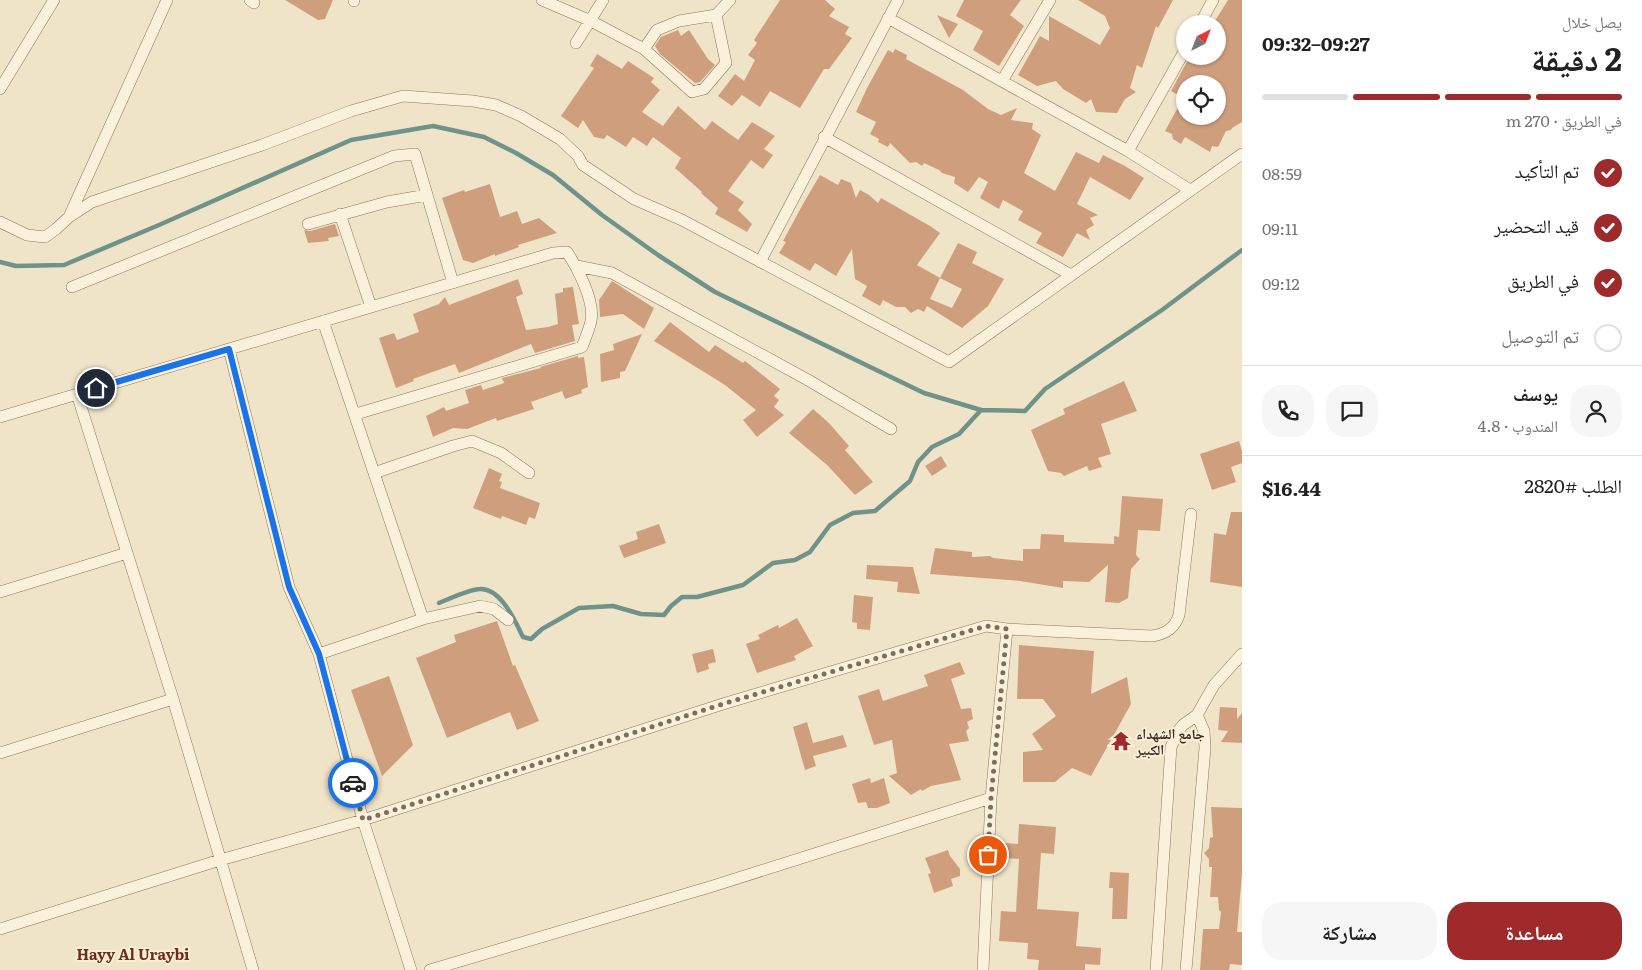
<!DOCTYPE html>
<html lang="ar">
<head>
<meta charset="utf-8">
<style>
	body { margin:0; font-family:Literata,"Noto Naskh Arabic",serif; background:#f6f6f6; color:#222; direction:rtl; height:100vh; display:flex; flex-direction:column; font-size:19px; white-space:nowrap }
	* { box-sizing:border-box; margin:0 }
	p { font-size:16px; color:#767676 }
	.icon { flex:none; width:28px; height:28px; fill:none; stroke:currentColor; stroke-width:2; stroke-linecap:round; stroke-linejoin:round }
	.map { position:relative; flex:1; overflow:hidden; direction:ltr }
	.drawer { display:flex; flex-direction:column; background:#fff; width:400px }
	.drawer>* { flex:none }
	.needle { width:32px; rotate:42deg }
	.controls { position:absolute; left:1176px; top:15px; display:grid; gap:10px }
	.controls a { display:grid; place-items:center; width:50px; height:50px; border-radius:50%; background:#fff; box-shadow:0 1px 4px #0004; font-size:25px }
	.pin { position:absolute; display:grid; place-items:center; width:42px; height:42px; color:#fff; margin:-21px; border:2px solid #fff; border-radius:50%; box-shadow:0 1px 5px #0007 }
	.courier { position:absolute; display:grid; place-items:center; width:50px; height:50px; margin:-25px; border:4px solid #1a73e8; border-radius:50%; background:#fff; color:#222; box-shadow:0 1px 6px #0007 }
	.head em { font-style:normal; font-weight:700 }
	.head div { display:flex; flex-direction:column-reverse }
	.head { display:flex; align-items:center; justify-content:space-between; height:85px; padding:0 20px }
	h1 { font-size:32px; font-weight:700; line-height:38px }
	.bar { display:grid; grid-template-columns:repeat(4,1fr); gap:8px 5px; align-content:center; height:60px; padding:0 20px }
	.bar i { height:6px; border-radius:4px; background:#e0e0e0 }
	.bar .current { background:#9e2a2b }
	.bar p { grid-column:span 4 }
	.line { display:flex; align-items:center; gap:12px; padding:0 20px; border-top:1px solid #e0e0e0 }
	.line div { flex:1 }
	.round { display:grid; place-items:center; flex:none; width:52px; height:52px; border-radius:20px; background:#f6f6f6 }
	ol { padding:0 20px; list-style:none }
	li { display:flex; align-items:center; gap:15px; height:55px }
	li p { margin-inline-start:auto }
	li .icon { padding:5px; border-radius:50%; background:#9e2a2b; color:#fff; stroke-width:4 }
	li:last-child { color:#767676 }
	li i { width:28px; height:28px; border:2px solid #e0e0e0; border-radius:50% }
	.primary-button { display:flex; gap:10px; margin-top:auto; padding:10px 20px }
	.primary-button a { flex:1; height:58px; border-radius:20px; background:#9e2a2b; color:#fff; font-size:20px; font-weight:700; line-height:58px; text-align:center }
	.primary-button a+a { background:#f6f6f6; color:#222 }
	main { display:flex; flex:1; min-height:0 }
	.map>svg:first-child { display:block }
</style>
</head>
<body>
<main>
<section class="drawer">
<div class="head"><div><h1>2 دقيقة</h1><p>يصل خلال</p></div><em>09:27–09:32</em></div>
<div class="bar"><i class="current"></i><i class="current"></i><i class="current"></i><i></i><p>في الطريق · 270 m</p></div>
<ol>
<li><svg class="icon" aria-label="check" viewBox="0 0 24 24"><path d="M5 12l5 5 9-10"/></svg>تم التأكيد<p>08:59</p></li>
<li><svg class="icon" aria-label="check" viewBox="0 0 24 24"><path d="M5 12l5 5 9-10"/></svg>قيد التحضير<p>09:11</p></li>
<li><svg class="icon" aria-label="check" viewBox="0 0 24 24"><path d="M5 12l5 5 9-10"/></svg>في الطريق<p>09:12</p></li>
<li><i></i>تم التوصيل</li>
</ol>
<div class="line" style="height:90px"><a class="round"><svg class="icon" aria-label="person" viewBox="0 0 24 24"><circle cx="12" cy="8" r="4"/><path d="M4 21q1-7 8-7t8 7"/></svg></a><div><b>يوسف</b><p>المندوب · 4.8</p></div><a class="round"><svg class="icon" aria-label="chat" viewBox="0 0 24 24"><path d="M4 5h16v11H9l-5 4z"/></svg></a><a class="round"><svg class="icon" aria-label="phone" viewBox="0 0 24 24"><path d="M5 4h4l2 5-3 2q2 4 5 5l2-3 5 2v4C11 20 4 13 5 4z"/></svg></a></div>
<div class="line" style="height:65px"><div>الطلب #2820</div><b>$16.44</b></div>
<div class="primary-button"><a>مساعدة</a><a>مشاركة</a></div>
</section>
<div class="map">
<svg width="1242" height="970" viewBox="0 0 1242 970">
	<rect width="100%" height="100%" fill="#f0e4c8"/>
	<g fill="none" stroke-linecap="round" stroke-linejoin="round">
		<path stroke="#6f938a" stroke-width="4.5" d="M0,262L16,266L64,265L159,225L351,140L433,126L484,137L516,153L553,175L602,215L658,255L715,292L924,393L981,410L1025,411L1045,389L1162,310L1242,250
			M439,603C449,599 470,589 480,589C501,588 515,621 523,637L531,639L542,629L579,608L613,606L641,614L664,615L671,606L682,597H697L743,585L773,563L795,560L810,552L830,525L853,513L875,511L910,481L918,462L932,447L959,434L981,410"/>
	</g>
	<path fill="#cf9f7d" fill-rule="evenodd" d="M285,0H333L325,19L318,20Z
		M780,0H825L835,9L829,16L849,27L845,34L852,38L829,69H824L800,108L770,91L760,107L742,95L732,106L718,96L735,74L744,81L755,60L748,55L757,43L754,40Z
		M964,0H1021L1010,15L1024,26L999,66L973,50L983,31L956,16Z
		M1078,0H1173L1158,28L1156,26L1142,68L1137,65L1130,88L1136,92L1125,99L1117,113L1096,112L1091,99L1086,103L1063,89L1056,81L1037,86L1018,75L1040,36L1049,41V16L1100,45L1110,28L1105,16Z
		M1228,0H1242V122L1232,128L1231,130L1226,131L1218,147L1212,146L1210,152L1185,137L1181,144L1173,139L1172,134L1165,131L1183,98L1171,91L1190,56H1218V24H1213ZM1185,84H1218V116H1185Z
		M937,15L958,24L949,38Z
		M678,30L681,36L689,30L708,59L715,65L700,82L695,83L660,54L655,46L661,37Z
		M895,49L907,55L906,59L963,90L988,109L1001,115L1017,108L1011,120L1033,123L1032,129L1041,135L1024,173L1055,191L1076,152L1099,163L1103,155L1125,166L1144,178L1130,200L1090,177L1077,204L1098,215L1090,218L1094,225L1086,230L1090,240L1077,233L1063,257L1036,243L1042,233L1018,220L1023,211L1003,200L999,209L980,198L988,182L979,177L968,192L954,183L955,177L942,173L939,170L924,163L922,166L916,162L910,163L890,143L888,147L878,142L879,139L870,134L876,122L856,112L867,88L888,50L893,53Z
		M597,54L622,69L628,61L654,78L651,82L660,90L642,112L663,126L678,106L705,130L712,121L738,140L752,122L775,136L764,149L773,155L763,169L751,160L728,191L744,202L738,210L752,224L747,232L715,214L718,208L701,193L702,192L675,168L681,158L653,137L647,146L633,137L626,147L607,135L604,139L594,137L583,120L578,128L561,116L594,68L590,66Z
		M820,175L838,185L841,179L851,183L856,198L860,190L869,195L878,203L881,198L930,226L940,233L917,265L940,278L958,243L977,252L972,263L1004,279L988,306L962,328L927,306L924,312L918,309L911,313L905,307H896L883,300L880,306L862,296L867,286L855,279L852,249L836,276L815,263L810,271L779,253L786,242L783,241L803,204ZM940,278L962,289L952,308L930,299Z
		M490,184L500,217L517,211L522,224L539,218L557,233L518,245L519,247L495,256V254L473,263L463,260L442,198L464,190L465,192Z
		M335,224L339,236L328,238L329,241L308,243L304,230L310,231Z
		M518,279L523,294L516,297L526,330L548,327L558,324L555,294L563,292V288L573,287L579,324L572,325L575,341L535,353L531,344L459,373L455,364L413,379L414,381L396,388L379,338L394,333L397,340L419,332L413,314L439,304L445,297L449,305Z
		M612,281L654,308L644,329L623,314L600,317L599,300Z
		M670,322L709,352L715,345L743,363L745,361L780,389L774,396L779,400L774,407L784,415L757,437L743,420L756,410L725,385L654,341Z
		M642,334L625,371L620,372V378L601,382L600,354L614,350L613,344Z
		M578,356V358L584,357L588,387L581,390L582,393L565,399L562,391L531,402L534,409L497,421L496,418L467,429L453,428L433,437L426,416L444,407L446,411L469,403L465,390L481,385L483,390L504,383L502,378L541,368L540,367Z
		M1124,381L1137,411L1101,424L1111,454L1098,458L1102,467L1089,471L1087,466L1064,476L1061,473L1048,471L1031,430L1065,414L1063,409Z
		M813,409L829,423L849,446L845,450L873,482L855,495L827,465L789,433Z
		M1239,441L1242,451V463L1231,467L1236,482L1212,490L1200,454Z
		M941,456L947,466L932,476L925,466Z
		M489,468L502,474L499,481L502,482L500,488L540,503L535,519L529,517L526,525L502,516L501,519L473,508Z
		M1122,496L1163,499L1160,531L1138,530L1136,555L1140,559L1131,569L1128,598L1119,603L1105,602L1108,565L1089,582L1063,581V588L1020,581L930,574L935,548L972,552V557L990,556L993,558L1023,561V549H1040L1041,534L1064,535V542L1114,544V536L1119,537Z
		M1231,512H1242V587L1210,582L1214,533L1226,535Z
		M659,524L666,543L624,558L619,546L638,539L636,532Z
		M867,565L913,567L920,594L897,592L898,582L866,579Z
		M854,595L873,597L870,630L857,629V623L852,622Z
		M797,618L813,646L794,656L796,660L757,673L746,644L760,639L758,635L778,625L779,628Z
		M497,621L513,666L515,665L539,721L517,730L510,712L447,738L416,658L456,642L454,635Z
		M1019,645L1094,651L1091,694L1127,677L1131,704L1091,776L1072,768L1055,782H1023V752L1043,750L1032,734L1056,716L1043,699H1017Z
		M713,649L716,662L708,664L709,669L697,673L692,654Z
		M960,662L965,674L951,679L961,709L971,708L973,719L967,722L969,728L966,731L969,741L949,744L961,780L931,786L922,791L921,789L911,795L889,776L897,773L892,740L874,745L858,696L879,689L883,701L928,686L924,675Z
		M389,676L413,745L382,776L351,690Z
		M1220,707L1237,708V719L1242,713V743L1221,742L1228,731L1218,730Z
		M807,722L813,743L843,735L847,747L813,756L816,766L805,770L793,727Z
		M870,778L871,783L884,778L890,803L877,808H868L866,802L858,803L852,784Z
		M1211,807L1242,808V874L1237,932H1242V965L1230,964L1229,970H1200L1203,929H1219L1221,912L1219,910L1218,897H1210L1212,867H1209V859L1204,853L1209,848L1210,838L1213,837Z
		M1019,824L1056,827L1054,854L1041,853L1037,909L1079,912L1076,946L1101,948L1100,965L1085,964V970H1038L1039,960L1027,959L1028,943L999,941L1001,911L1016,912L1019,859L1003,858L1004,843L1018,844Z
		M948,850L950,856L960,869V876L951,879L953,886L934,893L928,874L931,873L925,858Z
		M1110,872L1129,873L1127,919H1112L1113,888H1109Z"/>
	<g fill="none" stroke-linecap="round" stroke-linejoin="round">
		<defs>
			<path id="minor" d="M250,0L254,3
				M542,0L591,21L644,49L692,92L704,89L726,63L716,15L730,0
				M354,1V0
				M888,18L1128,151L1190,190
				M1200,24L1213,0
				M576,43L603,0
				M644,49L657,30L679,21L716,15
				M1002,81L1050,0
				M0,89L54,0
				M824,137L1071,275
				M1128,151L1185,50
				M340,214L371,307
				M69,217L167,0
				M0,222L27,235L45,237L56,229L69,217L92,202L262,145L351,111L403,96L473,101L496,105L521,116L560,139L578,156L583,165L634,199L682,220L949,362L1242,154
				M308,224L387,202L427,195
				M760,262L898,0
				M577,266L612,273L808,380L891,429
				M72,287L394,156L415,154L453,283
				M323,321L423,619
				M229,349L289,587L319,654L363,820L411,970
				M77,394L173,699L253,970
				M0,417L553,253L567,252C578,269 595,301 591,321C589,330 585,339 582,347L356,414
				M374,473L453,446L472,441L501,453L529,473
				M0,592L127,553
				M319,654L423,619L480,606L494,609L508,620
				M0,753L173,699
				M0,929L220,860L363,820L726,703L986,626L1007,629L1152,636C1166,634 1175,628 1179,615L1191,514
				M430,970L713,886L991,798
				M983,970L991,798L1007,629
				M1156,970L1171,747L1178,731L1183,725L1197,715L1214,685L1242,654
				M1186,970L1205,748L1204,731L1197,715"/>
		</defs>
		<use href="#minor" stroke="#8d765c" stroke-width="12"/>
		<use href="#minor" stroke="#faf1dc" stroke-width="11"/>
	</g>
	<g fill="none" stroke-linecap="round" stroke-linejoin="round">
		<path stroke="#7c6e5b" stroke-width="5" stroke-dasharray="0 9" d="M353,783L363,820L726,703L986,626L1007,629L991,798L988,855"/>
		<path stroke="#1a73e8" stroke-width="6" d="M96,388L229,349L289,587L319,654L353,783"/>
	</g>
	<defs>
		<symbol id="temple-bare" viewBox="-9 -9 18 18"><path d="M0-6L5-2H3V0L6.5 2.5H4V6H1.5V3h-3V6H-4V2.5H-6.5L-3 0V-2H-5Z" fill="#9e2a2b" stroke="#f7eed8" stroke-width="2.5" paint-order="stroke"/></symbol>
	</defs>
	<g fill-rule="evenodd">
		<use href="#temple-bare" x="1107" y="727" width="28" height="28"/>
	</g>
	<g text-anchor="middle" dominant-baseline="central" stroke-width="4" stroke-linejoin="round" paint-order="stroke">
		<g font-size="14" font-weight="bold" fill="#3d2e20" stroke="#f7eed8" text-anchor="start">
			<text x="1136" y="733">جامع الشهداء<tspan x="1136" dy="16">الكبير</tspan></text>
		</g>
		<g font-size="15" font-weight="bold" fill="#6b2e1e" stroke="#f7eed8">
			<text x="133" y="953">Hayy Al Uraybi</text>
		</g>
	</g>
</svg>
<div class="controls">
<a><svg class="needle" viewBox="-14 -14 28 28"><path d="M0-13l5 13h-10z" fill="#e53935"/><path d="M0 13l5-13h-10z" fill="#767676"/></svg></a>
<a><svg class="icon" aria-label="locate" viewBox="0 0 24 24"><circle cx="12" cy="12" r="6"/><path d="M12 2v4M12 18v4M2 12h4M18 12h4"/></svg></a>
</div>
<div class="pin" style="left:988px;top:855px;background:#ea580c"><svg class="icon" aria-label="bag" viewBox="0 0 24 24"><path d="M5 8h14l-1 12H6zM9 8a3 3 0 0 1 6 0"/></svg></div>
<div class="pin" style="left:96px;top:388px;background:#1f2937"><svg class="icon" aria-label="home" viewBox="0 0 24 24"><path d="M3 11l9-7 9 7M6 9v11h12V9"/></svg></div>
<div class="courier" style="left:353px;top:783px"><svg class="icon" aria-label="car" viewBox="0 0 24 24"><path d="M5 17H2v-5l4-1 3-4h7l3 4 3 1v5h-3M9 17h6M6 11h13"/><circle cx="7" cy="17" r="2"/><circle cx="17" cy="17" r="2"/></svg></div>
</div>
</main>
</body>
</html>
